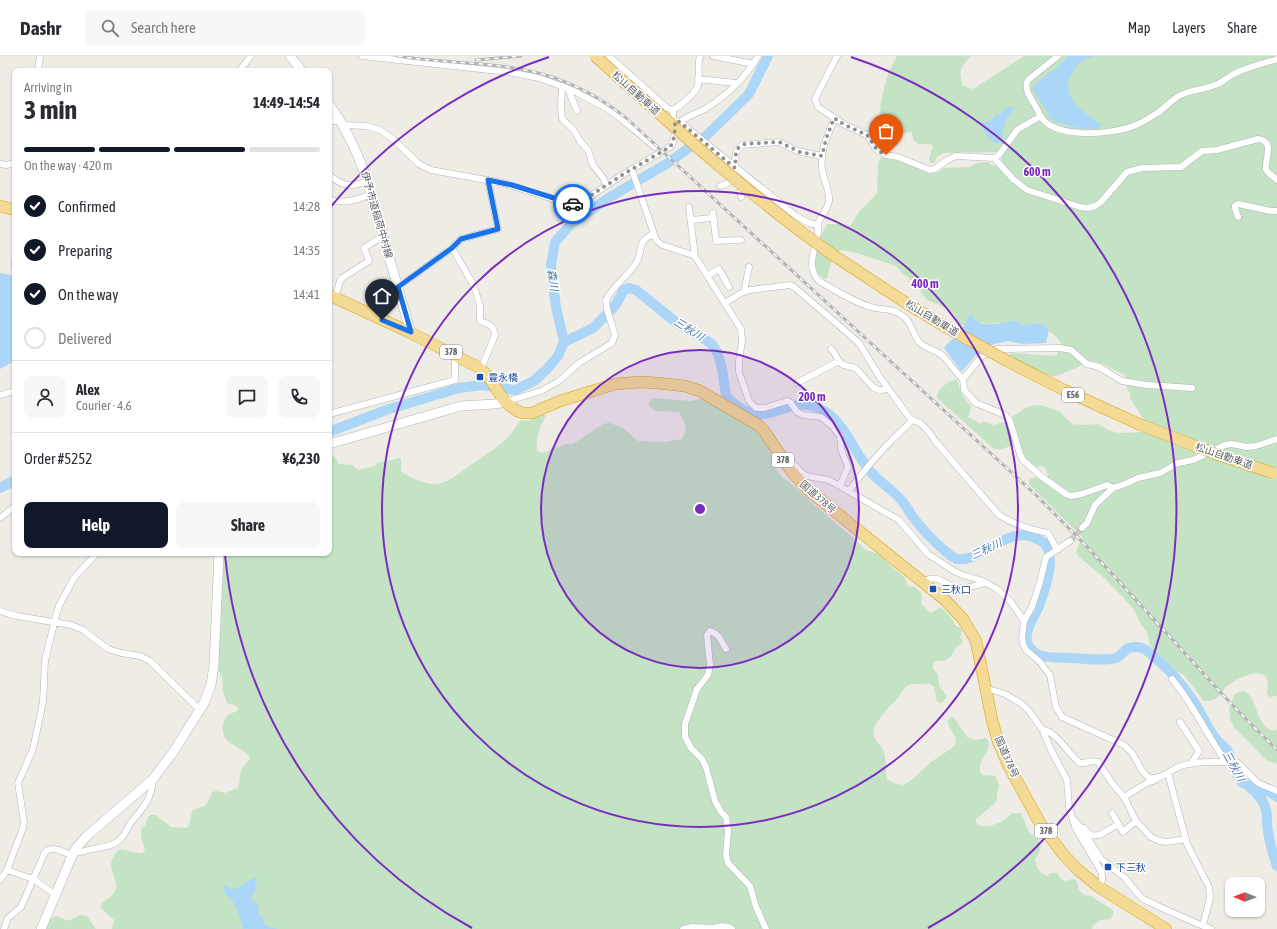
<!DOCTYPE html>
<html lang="en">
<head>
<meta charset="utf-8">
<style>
	body { margin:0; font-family:"Asap Condensed","Noto Sans JP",sans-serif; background:#f7f7f7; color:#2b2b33; height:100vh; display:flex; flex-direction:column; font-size:15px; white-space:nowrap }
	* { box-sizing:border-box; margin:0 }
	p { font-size:13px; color:#7c7c81 }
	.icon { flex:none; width:22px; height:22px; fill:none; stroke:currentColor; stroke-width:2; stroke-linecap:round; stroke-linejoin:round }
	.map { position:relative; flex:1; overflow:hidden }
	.sheet { position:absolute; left:12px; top:12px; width:320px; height:488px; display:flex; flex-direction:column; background:#fff; border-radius:8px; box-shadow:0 1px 3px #0004 }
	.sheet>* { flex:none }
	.needle { width:26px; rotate:271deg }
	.tools { position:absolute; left:1225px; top:821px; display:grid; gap:8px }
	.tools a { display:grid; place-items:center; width:40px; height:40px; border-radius:8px; background:#fff; box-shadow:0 1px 3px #0004; font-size:20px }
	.pin { position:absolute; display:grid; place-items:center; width:34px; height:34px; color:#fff; margin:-41px -17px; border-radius:50% 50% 50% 0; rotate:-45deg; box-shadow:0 0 4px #0007 }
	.pin .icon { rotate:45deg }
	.courier { position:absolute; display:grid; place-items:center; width:40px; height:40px; margin:-20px; border:3px solid #1a73e8; border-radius:50%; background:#fff; color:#222; box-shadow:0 1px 5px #0007 }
	.head em { font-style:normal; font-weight:700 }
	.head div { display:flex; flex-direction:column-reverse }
	.head { display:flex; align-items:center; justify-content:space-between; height:68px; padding:0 12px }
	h1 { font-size:26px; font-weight:700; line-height:30px }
	.bar { display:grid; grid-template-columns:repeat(4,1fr); gap:6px 4px; align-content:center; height:48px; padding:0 12px }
	.bar i { height:5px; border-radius:3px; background:#e1e1e2 }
	.bar .selected { background:#111827 }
	.bar p { grid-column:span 4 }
	.line { display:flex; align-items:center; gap:10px; padding:0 12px; border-top:1px solid #e1e1e2 }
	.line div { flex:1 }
	.round { display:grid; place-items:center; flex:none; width:42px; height:42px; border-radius:8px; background:#f7f7f7 }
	ol { padding:0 12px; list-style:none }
	li { display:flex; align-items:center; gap:12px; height:44px }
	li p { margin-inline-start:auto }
	li .icon { padding:4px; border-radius:50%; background:#111827; color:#fff; stroke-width:4 }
	li:last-child { color:#7c7c81 }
	li i { width:22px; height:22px; border:2px solid #e1e1e2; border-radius:50% }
	.action { display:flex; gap:8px; margin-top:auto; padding:8px 12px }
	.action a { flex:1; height:46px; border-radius:8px; background:#111827; color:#fff; font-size:16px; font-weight:700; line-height:46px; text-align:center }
	.action a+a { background:#f7f7f7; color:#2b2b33 }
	header { display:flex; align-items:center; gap:24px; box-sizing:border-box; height:56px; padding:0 20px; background:#fff; border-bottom:1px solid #e1e1e2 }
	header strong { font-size:19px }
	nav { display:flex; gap:22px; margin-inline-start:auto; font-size:14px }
	.search { width:280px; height:36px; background:#f7f7f7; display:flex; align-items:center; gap:10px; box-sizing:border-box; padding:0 14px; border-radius:8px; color:#7c7c81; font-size:15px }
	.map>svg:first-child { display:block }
</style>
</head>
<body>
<header>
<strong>Dashr</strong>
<div class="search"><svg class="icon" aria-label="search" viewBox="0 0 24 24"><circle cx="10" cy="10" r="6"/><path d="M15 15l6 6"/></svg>Search here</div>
<nav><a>Map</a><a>Layers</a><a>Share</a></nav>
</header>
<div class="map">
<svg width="1277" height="873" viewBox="0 0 1277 873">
	<rect width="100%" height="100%" fill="#eeece5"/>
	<path fill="#c4e3c4" d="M897,0H971C960,11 958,15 963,30L973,33L1024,0H1277V640L1270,641L1267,638C1267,633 1269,627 1267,622C1259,610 1235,624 1227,630C1223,634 1221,639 1216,642C1212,645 1209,645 1204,645L1184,619L1176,615L1155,596L1150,589L1147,576L1140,567L1134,554L1122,540L1102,520L1078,500L1076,496L1082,481L1029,428V424L1032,422L1037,421L1045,426L1048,420L1046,412L1041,410L1035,411L1026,403L1019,389C1010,389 1002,395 994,393L937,342C938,331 946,328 955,323L957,324C960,333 962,343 971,349V352L968,361L981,368L983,365L994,369L1004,366L1027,351L1035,349H1040L1059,355L1072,368L1083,369L1098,368L1108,374L1119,377L1145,376L1149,368L1142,361L1130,342V337L1127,333L1125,319C1115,315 1101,305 1091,305C1086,305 1079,311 1074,313C1067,315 1058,321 1051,320C1037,318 1021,307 1009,301L1011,297L1056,300L1061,286L1041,267L1021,269L1016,264L1005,267L988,268L978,266L959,270L954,258L948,253L927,244L923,239L917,228L903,218L896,210L857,197L843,194L837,195L831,206L827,222L825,223L815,215C812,198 818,181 828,168H840L846,171L852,168L858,157L877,137L878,106L881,102C894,100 920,109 929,118L938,116L944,112L969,111L977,107L987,106L992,109L1001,112L1003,110L1002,103L996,96L943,97L937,101L934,107H931L929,103L933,90L931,88H918L913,84L912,76C900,76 888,89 879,71C880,46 884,22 897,0Z
		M652,342L690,345L701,343L708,344L756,373L771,394L775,402L776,413L779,417L783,422L788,425L813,448L858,486L864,493L878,498L906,523L907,529L910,531L914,530L921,537L922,541L921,545L922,549L931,557L940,551L951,561L956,570L961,572L962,575L960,581L963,585L961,588L956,591L952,599L945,605H935L933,608V613L938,618L939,630L947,641L942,647L937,646L934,631L929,627C921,630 915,626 909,629C901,633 901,640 895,645C888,653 868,671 875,683C878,688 882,691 884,696C887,705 885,714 887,723L893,727L903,729L912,724L931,706L955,690L956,683L947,666L950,662L953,660L967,681L974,684L986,682L988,685C992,698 974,704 982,719L996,720L999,731L997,737V743L994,748L976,763V767L981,770H990L1001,766L1013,757H1020C1029,769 1023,774 1038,782L1041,792L1035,804L1037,811L1041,817L1047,820L1051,817H1057L1062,824L1066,825L1072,823L1077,825L1079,834L1084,839L1091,840L1113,854V859L1110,863L1101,864L1093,869L1092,873H112L114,864L101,852V848C106,844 111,841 115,835C122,823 101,813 118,794C127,793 134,798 143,797L145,793L141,782V773L146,768L147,762L150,759H156L171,771L187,772L189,769L192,755C207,747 204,755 212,736L216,735L225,737L238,732C240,727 239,721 241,715C243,709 249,707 250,701C241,689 220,689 223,670C223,666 225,662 228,659C232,656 236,657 239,653L236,650L227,647L223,635L222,621L218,614L224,497H329L330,399L335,401L339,408L352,409L358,414L375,410L377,407L400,402L401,404V415C407,421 429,430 438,428C452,425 463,414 475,406C488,397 503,389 513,375C516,372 517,368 520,365L530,364L543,358L546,360C540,370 535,383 537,395L542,397L566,388H573L603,368L609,367L622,371L638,385L664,386L682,383C689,371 685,368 679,356L655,355L649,350V346Z
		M1244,635C1259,642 1254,667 1272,675L1277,673V708L1266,704L1234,671L1230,663L1229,654L1234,639L1239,636Z
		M79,859L87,860L96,873H45L49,864L56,860C68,863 64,869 79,859Z"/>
	<path fill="#abd6f7" d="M1068,0H1096L1083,4L1077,9L1067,26L1070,39L1078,52L1101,68L1100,72C1085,75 1074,71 1060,67C1055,66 1053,63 1048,63L1049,59L1032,32C1043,20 1058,13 1068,0Z
		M1007,51H1014L1010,59L1006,62L1005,68L1002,75L1003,81L1002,84L997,88C987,82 984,78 982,67L992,64L995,59L1002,57Z
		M0,217L15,220V305L0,313Z
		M970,258C973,261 976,265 980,267C991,270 1005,267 1016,264L1021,269L1041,267L1049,274L1046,287L1023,288L1009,285L990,289L975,300L963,314L961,315L944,292L964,270Z
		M256,821L257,825L255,829V835L252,838C251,843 253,846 257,847L259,859L263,862C265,873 268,869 277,873H243C240,862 237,850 229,840L227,841L224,834L222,832L225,829L231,833L239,832L245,826Z"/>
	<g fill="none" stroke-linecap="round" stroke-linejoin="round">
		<path stroke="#abd6f7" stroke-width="10" d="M564,286L593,272L615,250L624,234L629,232L636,234L677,267L712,288L717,296L722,312L726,340C732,346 740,353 748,356C772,367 796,335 826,356C847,371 854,396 870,415C879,426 892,433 901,444C906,449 909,455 912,460C922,473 932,484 944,494C948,497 952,502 957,503C979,507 1002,474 1030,480C1034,482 1040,484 1044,487C1058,500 1044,535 1039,550C1033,565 1015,585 1037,598C1046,603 1061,601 1071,602C1083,602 1108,606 1118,601C1126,596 1124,590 1138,591C1145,592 1149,596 1154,601C1176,619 1192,640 1205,665C1208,672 1212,678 1217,684C1222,691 1230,693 1230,702L1241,726C1251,729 1264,744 1266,754C1267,758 1267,762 1267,766C1268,781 1272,796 1277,810
			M329,376L386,354L459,332L482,329L515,334L534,325L547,313L558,300L564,286L556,251L552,223L551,209L555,186L571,168L587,157L610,141L668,107L707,79L749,38L768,0
			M0,432L15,424
			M1251,733L1270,736L1277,741"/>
		<path stroke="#cac9c5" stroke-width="6" stroke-dasharray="6 3" stroke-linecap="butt" d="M1070,485L1082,472"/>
		<defs>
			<path id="street" d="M362,0L508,16L539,22L572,34L608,53L620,62L655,91
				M609,0L667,52L673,54
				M713,0L754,8
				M837,0L817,39L815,43L818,51L845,69L867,79L877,94L886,99L898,101L930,114L935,113L947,104L956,100L994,102L999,99L1017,74L1041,60
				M1058,0L1028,24C1022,35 1035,47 1039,57C1050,85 1116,79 1138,68C1145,65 1152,60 1159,56C1167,50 1174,41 1183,38C1193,34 1205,33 1215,29C1222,27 1227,21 1234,18C1247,11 1263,8 1277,3
				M38,15L40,0
				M239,15L251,0
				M698,23L736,27
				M562,30L561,51L562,62L563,64L573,73L580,85L588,94L593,109L604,123L606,130
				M568,33L577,55
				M835,62C827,80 818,98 823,118C825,127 830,136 829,145C828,153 821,160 818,167C817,170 819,172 818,176C816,192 805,211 819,225C835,234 853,246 871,251C880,254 889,252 898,257C913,265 910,274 919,286C926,293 936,294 943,300C950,307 955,316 963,323
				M329,66L340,64
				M677,66H680C687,60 697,57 705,53C726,40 746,21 758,0
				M680,66L796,160L809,167L817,169
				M343,69L366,70L380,74L394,84L419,108L431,114L503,127L563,146L575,148L585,144L622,119L670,91C678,81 673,66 673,54C680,50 696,37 698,29C700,20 697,10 700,0
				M994,102L1013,123L1027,134L1080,151L1088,152L1095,150L1101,146L1127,116L1142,112L1181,111L1202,95L1217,94L1258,83C1276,85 1264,104 1266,113C1267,117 1274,121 1277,124
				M0,108L7,109L15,107
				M632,114L656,184L662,189L693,199L696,202L741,273L742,285L739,305V316L749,345L756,352H765L787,345L790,346L797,356L803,359L821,361L832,370L840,380L841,393L848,411L840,430
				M329,119C342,130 351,132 368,125
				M740,128L741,141
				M720,130C736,128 734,108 736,96L742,89L779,86L797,95L822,100
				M329,144C344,148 357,144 371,138
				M689,151L695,201
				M713,157L716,185L741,184
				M1238,161L1235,152V150L1238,148L1271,155H1277
				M691,164L713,162
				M452,192L474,230L480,250V265C488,268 494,269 495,279L481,313
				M15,205V211
				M708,219L719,213L729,231
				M398,231L452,192L461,183L498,173L488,124
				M744,236L749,211
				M335,242L340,225L342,222L369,205L364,192L383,180
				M725,247L741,237L750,234L790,229L794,231L843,273L859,287L879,320L909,361C912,365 916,365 920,367C926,372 931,378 935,385L999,459C1015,469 1029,473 1048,477L1055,490L1059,493
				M831,293C836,297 837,305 842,308C846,311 851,310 855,312C864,318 874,341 887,332
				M797,327L839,305
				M0,339L15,335
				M505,346L541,335L559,325L579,307L612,287L615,279L607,253L606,244C613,230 628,220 636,207C645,192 635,187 653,178
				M329,358L455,324V298
				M784,406L791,405L802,417L807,420L829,424L899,464L928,498L954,515L963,519L983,525L997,533L1011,546L1024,565
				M1113,432L1107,429L1082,438L1071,440L1066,438L1042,421L1023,404L1020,398L1010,365L1005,359L976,347L964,334L963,323L982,300L997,293L1060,292L1071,294L1087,308L1099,311L1122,325L1147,329L1192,332
				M849,435C862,417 876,400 892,384C898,377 906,372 912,364
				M0,462L15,450
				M1082,472L1087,467L1095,449L1113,432L1125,428L1138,422L1160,417L1178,407L1193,404L1225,389L1232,388L1247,391L1256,390L1277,383
				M1070,485L1046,501L1040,526L1032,551L1024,565L1022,582L1023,588L1026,594L1039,605L1050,619L1056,651L1062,661L1124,689L1132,697L1143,716L1149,722C1162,724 1172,712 1184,709C1198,705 1224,706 1238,707L1258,727L1277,735
				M923,526C938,516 944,530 958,532C966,534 977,528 986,527
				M0,555L17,560L71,569L83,574L108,593L121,597L140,600L150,605L200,654
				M726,593L719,581L716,578L710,575L707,579L710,609L708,619L697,633L695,639L685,668V681L691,692L702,703L706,711L715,745L721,756L726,761L728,775L726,799L728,807L750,830L756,851L766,873
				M1172,623C1194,649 1207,680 1227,707
				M985,632L1005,638L1022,648L1029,655L1042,673L1052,696L1067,724L1069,751L1075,771L1101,815C1103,821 1103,826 1099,831
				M1180,666L1199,695L1191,708
				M1042,673C1058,677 1068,698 1080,707C1087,708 1092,703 1098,706L1112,727L1124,741L1136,765L1151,781L1160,785L1166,786L1186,783
				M1168,717L1187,788L1209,831L1210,842L1203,869
				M1124,741L1147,727L1156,724
				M1112,757L1123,776L1136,765
				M1073,763L1079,769L1101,803L1125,822L1138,838L1143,843L1160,851L1196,867L1211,873
				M1084,772L1090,779C1102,782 1108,772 1118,769
				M72,797C80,797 86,794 93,793C104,791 116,790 123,780C127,775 128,768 133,764C145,749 151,744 153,723
				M7,814L33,823L56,839
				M0,824L7,814L23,772L24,766L18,727L33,693L43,646L45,604L57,556L59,550L74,522L97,497
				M4,873L8,862L21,851L45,796C53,789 63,796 71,799
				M683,873L692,871L713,872L722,870L729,871L732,873"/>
			<path id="secondary" d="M290,0L302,15
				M329,48C345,70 357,95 366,121L411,277
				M329,388L461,350L495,348L505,346
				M41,873L75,793L87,780L153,723L174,695L204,647L211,629L214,609L219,497"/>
			<path id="highway" d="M0,150L15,154
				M836,201L906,247L946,271
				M329,239L411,277L478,311L488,320L505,346L517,355L523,357H532L560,345L615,328L640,326L657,327L685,330L700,335L758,369L764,375L792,416L807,433L945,544L963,563L976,585L992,664L998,685L1008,709L1040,767L1062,797L1078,814L1099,831L1166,873
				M1007,305L1064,334L1141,369"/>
		</defs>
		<use href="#street" stroke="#b2b5b8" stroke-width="7"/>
		<use href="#secondary" stroke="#b1b4b8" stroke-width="10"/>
		<use href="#highway" stroke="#de9e15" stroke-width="12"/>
		<use href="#street" stroke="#fff" stroke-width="6"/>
		<use href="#secondary" stroke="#fff" stroke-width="9"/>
		<use href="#highway" stroke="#f3db96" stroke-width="11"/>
		<defs>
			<path id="rail" d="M398,0C444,8 492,5 538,17C570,25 599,41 625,61L1037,440L1091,495L1236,653L1277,694
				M476,4L521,0"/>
		</defs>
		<use href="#rail" stroke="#b3b4b4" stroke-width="3"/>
		<use href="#rail" stroke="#fff" stroke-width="1.5" stroke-dasharray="4.5" stroke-linecap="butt"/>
		<defs>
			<path id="highway-bridge" d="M595,0C673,70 750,141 836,201
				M946,271L1007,305
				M1141,369L1216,398L1273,417"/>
		</defs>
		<use href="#highway-bridge" stroke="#de9e15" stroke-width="12" stroke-linecap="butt"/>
		<use href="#highway-bridge" stroke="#f3db96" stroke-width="11"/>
	</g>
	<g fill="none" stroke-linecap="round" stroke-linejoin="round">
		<path stroke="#909191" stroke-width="4" stroke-dasharray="0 7.2" d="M573,148L580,147L584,144L622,119L670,91C675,84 675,74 675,65L680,66L735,112L736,96L739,91L745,88L779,86L800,96L822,100L826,83L834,62L845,69L867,79L877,94L886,99"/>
		<path stroke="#1a73e8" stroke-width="5" d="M382,264L411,276L398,231L452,192L461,183L498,173L488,124L512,129L573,148"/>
	</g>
	<circle cx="700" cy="453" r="159" fill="#7b2cbf" fill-opacity=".12"/>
	<g fill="none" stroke="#7b2cbf" stroke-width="2">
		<circle cx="700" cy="453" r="159"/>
		<circle cx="700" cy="453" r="318"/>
		<path d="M472 872A477 477 0 0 1 225 499M329 153A477 477 0 0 1 549 1M851 1A477 477 0 0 1 928 872"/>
	</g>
	<g fill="#1a4fb4" stroke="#fff" stroke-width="1.5">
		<rect x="476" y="317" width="8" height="8" rx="2"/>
		<rect x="929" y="529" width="8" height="8" rx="2"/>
		<rect x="1104" y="807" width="8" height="8" rx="2"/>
	</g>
	<g text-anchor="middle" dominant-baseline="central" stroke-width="3" stroke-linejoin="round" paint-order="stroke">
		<g fill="#fff" stroke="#8e9092" stroke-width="1">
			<rect x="440" y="289" width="22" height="14" rx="3"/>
			<rect x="1062" y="332" width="22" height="14" rx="3"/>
			<rect x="772" y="397" width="22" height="14" rx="3"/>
			<rect x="1035" y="768" width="22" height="14" rx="3"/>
		</g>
		<g font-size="9" font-weight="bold" fill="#5d6064">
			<text x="451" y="296">378</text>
			<text x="1073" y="339">E56</text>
			<text x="783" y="404">378</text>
			<text x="1046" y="775">378</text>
		</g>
		<g font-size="10" fill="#5d6064" stroke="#fff">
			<text transform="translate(636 37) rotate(42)">松山自動車道</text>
			<text transform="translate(377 159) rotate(74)">伊予市道稲荷中村線</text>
			<text transform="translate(932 262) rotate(31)">松山自動車道</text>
			<text transform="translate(1224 400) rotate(19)">松山自動車道</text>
			<text transform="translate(818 441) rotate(41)">国道378号</text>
			<text transform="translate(1007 701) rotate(66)">国道378号</text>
		</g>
		<g font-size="10" fill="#164399" stroke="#fff" text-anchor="start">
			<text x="488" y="321">豊永橋</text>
			<text x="941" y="533">三秋口</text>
			<text x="1116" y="811">下三秋</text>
		</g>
		<g font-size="11" font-style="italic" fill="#4a78a8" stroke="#fff">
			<text transform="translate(553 224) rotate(82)">森川</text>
			<text transform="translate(689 273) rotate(32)">三秋川</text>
			<text transform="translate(986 493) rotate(-25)">三秋川</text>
			<text transform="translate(1234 710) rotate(61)">三秋川</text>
		</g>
	</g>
	<circle cx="700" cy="453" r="6" fill="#7b2cbf" stroke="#fff" stroke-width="2"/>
	<g font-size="12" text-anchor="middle" font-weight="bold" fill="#7b2cbf" stroke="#fff" stroke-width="3" stroke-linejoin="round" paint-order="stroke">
		<text x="1037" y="120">600 m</text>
		<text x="925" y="232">400 m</text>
		<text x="812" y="345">200 m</text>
	</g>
</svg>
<div class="tools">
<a><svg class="needle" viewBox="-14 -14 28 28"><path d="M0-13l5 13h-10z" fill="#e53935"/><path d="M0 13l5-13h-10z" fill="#7c7c81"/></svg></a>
</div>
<div class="pin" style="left:886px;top:99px;background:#ea580c"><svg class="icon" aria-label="bag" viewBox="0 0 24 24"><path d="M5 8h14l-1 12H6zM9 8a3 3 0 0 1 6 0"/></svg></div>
<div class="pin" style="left:382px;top:264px;background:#1f2937"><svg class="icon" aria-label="home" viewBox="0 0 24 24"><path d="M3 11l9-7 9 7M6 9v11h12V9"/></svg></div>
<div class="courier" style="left:573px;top:148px"><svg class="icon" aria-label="car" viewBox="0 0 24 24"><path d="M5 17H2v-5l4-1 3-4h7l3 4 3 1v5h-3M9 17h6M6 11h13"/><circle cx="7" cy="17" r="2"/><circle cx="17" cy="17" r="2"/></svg></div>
<section class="sheet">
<div class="head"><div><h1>3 min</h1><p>Arriving in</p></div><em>14:49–14:54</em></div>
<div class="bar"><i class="selected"></i><i class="selected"></i><i class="selected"></i><i></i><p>On the way · 420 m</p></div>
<ol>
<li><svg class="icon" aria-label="check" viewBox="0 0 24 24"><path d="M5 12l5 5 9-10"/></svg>Confirmed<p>14:28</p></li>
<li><svg class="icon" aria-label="check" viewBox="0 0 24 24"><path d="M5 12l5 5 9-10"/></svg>Preparing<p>14:35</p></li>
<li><svg class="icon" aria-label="check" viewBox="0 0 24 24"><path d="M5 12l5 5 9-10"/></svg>On the way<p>14:41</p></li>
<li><i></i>Delivered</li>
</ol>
<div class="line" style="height:72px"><a class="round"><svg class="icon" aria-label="person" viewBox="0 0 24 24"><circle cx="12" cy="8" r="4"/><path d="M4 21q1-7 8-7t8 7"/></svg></a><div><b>Alex</b><p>Courier · 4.6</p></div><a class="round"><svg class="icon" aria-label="chat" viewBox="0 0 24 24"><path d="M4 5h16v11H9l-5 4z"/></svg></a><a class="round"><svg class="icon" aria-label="phone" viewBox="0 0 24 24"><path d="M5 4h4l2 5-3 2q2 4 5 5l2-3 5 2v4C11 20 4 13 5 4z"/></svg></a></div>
<div class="line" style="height:52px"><div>Order #5252</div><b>¥6,230</b></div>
<div class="action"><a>Help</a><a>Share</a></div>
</section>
</div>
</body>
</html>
